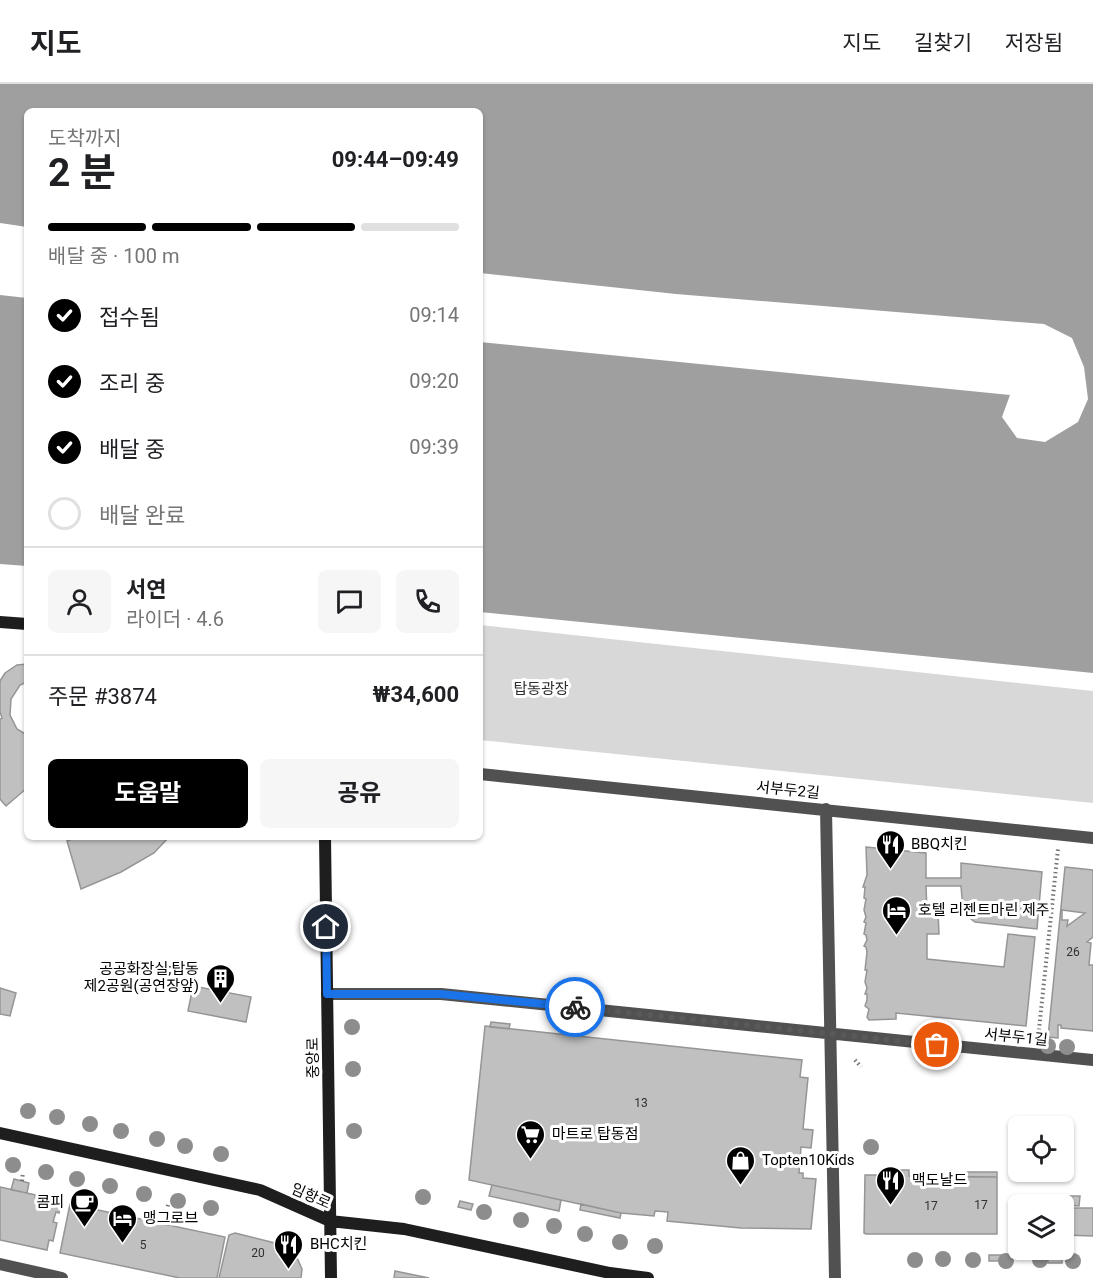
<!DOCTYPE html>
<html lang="ko">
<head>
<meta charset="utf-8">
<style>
	body { margin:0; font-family:Roboto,"Noto Sans KR",sans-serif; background:#f6f6f6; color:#202124; height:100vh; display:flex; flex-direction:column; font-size:22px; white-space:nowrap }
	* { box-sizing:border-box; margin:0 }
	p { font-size:20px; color:#757577 }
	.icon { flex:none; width:33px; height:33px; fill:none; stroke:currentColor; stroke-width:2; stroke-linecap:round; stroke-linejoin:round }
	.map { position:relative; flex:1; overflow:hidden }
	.sheet { position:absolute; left:24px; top:24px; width:459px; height:732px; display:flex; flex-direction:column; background:#fff; border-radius:9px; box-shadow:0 2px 4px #0004 }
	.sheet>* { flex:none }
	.buttons { position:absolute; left:1008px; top:1032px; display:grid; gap:12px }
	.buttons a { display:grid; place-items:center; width:66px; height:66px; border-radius:9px; background:#fff; box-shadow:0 2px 4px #0004; font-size:30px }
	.pin { position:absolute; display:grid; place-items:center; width:51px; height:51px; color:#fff; margin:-26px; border:3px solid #fff; border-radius:50%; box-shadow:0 2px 6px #0007 }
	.courier { position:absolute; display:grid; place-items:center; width:60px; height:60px; margin:-30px; border:4px solid #1a73e8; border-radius:50%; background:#fff; color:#222; box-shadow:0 2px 8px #0007 }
	.overview em { font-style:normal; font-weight:700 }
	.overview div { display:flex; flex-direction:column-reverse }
	.overview { display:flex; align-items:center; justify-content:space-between; height:102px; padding:0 24px }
	h1 { font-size:39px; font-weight:700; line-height:45px }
	.bar { display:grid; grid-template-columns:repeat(4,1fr); gap:9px 6px; align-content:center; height:72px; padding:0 24px }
	.bar i { height:8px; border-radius:4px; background:#e0e0e0 }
	.bar .active { background:#000 }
	.bar p { grid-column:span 4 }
	.line { display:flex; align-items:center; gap:15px; padding:0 24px; border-top:2px solid #e0e0e0 }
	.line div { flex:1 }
	.round { display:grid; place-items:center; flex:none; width:63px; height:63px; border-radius:9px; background:#f6f6f6 }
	ol { padding:0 24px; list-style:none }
	li { display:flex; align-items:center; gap:18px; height:66px }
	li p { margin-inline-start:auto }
	li .icon { padding:6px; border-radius:50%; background:#000; color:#fff; stroke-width:4 }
	li:last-child { color:#757577 }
	li i { width:33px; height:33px; border:3px solid #e0e0e0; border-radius:50% }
	.button { display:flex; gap:12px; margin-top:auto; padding:12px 24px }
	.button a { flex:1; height:69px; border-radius:9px; background:#000; color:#fff; font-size:24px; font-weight:700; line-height:69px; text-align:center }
	.button a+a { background:#f6f6f6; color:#202124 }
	header { display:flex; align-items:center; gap:36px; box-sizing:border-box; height:84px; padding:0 30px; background:#fff; border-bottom:2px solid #e0e0e0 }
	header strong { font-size:28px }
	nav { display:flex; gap:33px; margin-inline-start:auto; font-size:21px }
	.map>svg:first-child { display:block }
</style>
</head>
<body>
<header>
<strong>지도</strong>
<nav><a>지도</a><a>길찾기</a><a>저장됨</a></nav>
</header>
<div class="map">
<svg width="1093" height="1194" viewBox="0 0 1093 1194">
	<rect width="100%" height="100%" fill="#fff"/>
	<path fill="#d8d8d8" d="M480,541L1093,607V719L480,656Z"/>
	<path fill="#9f9f9f" d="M0,0H1093V589L480,528V27H27V482L0,480Z"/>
	<path fill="#fff" d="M0,139L27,143V214L0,211Z
		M480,189L676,210L1044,240L1072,254L1084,283L1088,315L1078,338L1045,358L1017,354L1002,333L1010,311L480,258Z"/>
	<path fill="#c0c0c0" stroke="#959595" stroke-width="1.5" fill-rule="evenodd" d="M27,580V704L6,722L0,715V635L2,634L0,628V597L5,589L17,581Z
		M27,598V651L17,645L10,631L11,615L20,601Z
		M77,753H169L154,769L121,788L81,805L67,757Z
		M866,763L926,769V794H961V779L1042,788L1037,845L975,838L967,832L963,826L961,802H926L927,827H938L939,850H927V875L1004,883L1008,850L1035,853L1026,942L896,929V935L869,936L867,933L869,925L865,922L867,916V910H865L867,904L865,898L867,886H865L867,868L866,863L864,862L867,856L866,851L864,850L866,839L864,838L866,833L864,826L866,815L864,814L865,803H863L867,791Z
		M1065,783L1093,786V853L1087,858L1091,859L1089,881H1093V947L1061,944V941H1058V954L1048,953ZM1062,826L1085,829L1067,842L1068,836H1062Z
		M193,902L251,913L246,938L188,927Z
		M0,904L16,909L10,932L0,930Z
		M491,938L510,940L509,945L490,943Z
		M485,942L802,976L800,993L808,994L803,1045L813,1046L811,1064L801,1063L799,1089H803V1094L816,1095L811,1145L741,1144L667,1137L668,1128L655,1127L654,1132L621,1129L469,1096Z
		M892,1086H909V1092L997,1093V1150H866L864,1149L865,1091H892Z
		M960,1088H997V1093H960Z
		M14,1095L29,1099L27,1109L11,1106Z
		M492,1101L561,1116L559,1127L489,1112Z
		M0,1103L36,1111L35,1113L61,1120L59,1129L56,1128L53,1138L57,1139L53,1157L49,1156L47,1166L0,1156Z
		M1068,1112H1080L1079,1122L1068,1121Z
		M460,1117L473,1120L471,1126L458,1123Z
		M70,1120L225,1153L217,1194H180L60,1169Z
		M581,1120L621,1129L620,1134L580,1126Z
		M1064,1124H1093V1152L1064,1151Z
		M235,1149L279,1160L285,1163L298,1176L302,1185L301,1194H219L229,1151Z
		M989,1171H1003V1177H989Z
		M1048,1173H1062V1179H1048Z
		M395,1187L429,1194H394Z"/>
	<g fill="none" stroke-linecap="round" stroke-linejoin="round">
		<path stroke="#737373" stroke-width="4" stroke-dasharray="1.5 3" stroke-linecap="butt" d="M1038,955L1058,765
			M855,976L861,983
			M22,1097L23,1088
			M164,1140L168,1121"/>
		<path stroke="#515151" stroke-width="12" d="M480,690L1093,754
			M826,725L835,1194
			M327,910H441L1093,976"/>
		<path stroke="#515151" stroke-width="12" d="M0,1180L62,1194"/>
		<path stroke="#1e1e1e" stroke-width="12" d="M0,538L27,540
			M325,753L331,1194
			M0,1049L260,1106L330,1137L404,1145L610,1189L648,1194"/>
	</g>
	<g fill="#8d8d8d">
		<circle cx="352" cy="943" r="8"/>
		<circle cx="1048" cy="962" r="8"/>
		<circle cx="1067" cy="963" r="8"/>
		<circle cx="353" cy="985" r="8"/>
		<circle cx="28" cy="1027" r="8"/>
		<circle cx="57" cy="1033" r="8"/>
		<circle cx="90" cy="1040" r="8"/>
		<circle cx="121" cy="1047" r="8"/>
		<circle cx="354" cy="1047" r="8"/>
		<circle cx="157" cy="1055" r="8"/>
		<circle cx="185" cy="1062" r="8"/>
		<circle cx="871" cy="1063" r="8"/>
		<circle cx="221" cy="1070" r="8"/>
		<circle cx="13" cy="1081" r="8"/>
		<circle cx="46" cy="1088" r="8"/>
		<circle cx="77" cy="1095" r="8"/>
		<circle cx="110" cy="1102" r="8"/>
		<circle cx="144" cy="1110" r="8"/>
		<circle cx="423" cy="1113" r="8"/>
		<circle cx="178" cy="1117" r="8"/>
		<circle cx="211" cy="1124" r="8"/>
		<circle cx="484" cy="1128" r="8"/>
		<circle cx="521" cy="1136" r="8"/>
		<circle cx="554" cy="1142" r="8"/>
		<circle cx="585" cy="1150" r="8"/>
		<circle cx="620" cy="1158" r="8"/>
		<circle cx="655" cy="1162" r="8"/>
		<circle cx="943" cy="1175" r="8"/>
		<circle cx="915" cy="1176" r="8"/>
		<circle cx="973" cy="1176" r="8"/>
		<circle cx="1040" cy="1176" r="8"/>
		<circle cx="1006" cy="1177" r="8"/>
		<circle cx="1073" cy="1177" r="8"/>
	</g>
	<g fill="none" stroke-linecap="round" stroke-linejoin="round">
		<path stroke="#595959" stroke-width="6" stroke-dasharray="0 10.8" d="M575,923L937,961"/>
		<path stroke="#1a73e8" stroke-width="8" d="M326,843L327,910H441L575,923"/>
	</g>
	<defs>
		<symbol id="restaurant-pin" viewBox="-11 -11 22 30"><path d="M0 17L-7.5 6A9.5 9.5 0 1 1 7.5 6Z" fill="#000" stroke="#fff"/><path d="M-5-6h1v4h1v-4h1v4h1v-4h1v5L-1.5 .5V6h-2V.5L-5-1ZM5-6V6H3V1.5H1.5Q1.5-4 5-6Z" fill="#fff"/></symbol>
		<symbol id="hotel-pin" viewBox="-11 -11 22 30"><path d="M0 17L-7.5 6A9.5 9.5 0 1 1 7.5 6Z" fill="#000" stroke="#fff"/><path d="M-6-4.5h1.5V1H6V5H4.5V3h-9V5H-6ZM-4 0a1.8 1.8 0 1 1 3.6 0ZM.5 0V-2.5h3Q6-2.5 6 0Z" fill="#fff"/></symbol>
		<symbol id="building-pin" viewBox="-11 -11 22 30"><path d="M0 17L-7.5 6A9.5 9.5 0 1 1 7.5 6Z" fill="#000" stroke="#fff"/><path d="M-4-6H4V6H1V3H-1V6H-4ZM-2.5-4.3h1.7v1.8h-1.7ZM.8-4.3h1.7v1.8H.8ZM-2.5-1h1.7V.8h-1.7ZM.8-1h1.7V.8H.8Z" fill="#fff"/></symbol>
		<symbol id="supermarket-pin" viewBox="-11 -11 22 30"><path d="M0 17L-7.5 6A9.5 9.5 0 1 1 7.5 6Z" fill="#000" stroke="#fff"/><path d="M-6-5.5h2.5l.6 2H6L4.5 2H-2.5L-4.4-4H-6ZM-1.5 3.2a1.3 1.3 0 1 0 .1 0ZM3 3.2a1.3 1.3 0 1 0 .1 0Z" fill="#fff"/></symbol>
		<symbol id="shop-pin" viewBox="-11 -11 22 30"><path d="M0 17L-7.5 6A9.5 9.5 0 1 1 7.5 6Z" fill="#000" stroke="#fff"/><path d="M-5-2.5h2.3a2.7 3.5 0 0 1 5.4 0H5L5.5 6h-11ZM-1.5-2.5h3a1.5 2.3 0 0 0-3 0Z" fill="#fff"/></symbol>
		<symbol id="cafe-pin" viewBox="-11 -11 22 30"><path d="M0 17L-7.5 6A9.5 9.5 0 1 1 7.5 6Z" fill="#000" stroke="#fff"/><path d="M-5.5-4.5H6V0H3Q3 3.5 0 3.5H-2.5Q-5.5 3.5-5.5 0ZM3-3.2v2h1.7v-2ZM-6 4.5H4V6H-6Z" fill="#fff"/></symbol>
	</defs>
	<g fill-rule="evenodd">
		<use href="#restaurant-pin" x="874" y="744" width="33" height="45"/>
		<use href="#hotel-pin" x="880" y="810" width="33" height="45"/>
		<use href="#building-pin" x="204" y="878" width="33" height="45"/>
		<use href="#supermarket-pin" x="514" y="1034" width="33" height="45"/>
		<use href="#shop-pin" x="724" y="1060" width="33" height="45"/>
		<use href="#restaurant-pin" x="874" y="1080" width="33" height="45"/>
		<use href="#cafe-pin" x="68" y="1102" width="33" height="45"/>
		<use href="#hotel-pin" x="106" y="1118" width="33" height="45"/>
		<use href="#restaurant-pin" x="272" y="1144" width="33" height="45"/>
	</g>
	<g text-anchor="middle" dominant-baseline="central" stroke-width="6" stroke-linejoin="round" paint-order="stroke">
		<g font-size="12" fill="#303030">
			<text x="1073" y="868">26</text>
			<text x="641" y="1019">13</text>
			<text x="981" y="1121">17</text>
			<text x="931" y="1122">17</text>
			<text x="143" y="1161">5</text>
			<text x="258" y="1169">20</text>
		</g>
		<g font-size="15" fill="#2f2f2f" stroke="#fff">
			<text x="541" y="605">탑동광장</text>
		</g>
		<g font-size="15" fill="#000" stroke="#fff">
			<text transform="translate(788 706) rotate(6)">서부두2길</text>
			<text transform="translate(1016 953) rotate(6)">서부두1길</text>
			<text transform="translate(313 974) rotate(-91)">중앙로</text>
			<text transform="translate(311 1112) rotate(24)">임항로</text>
		</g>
		<g font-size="15" fill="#000" stroke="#fff" text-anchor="start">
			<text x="911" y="760">BBQ치킨</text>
			<text x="918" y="826">호텔 리젠트마린 제주</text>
			<text x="199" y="885" text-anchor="end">공공화장실;탑동<tspan x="199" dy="17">제2공원(공연장앞)</tspan></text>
			<text x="552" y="1050">마트로 탑동점</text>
			<text x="762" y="1076">Topten10Kids</text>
			<text x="912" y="1096">맥도날드</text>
			<text x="64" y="1118" text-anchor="end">콤피</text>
			<text x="143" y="1134">맹그로브</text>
			<text x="310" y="1160">BHC치킨</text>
		</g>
	</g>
</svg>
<div class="buttons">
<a><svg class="icon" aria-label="locate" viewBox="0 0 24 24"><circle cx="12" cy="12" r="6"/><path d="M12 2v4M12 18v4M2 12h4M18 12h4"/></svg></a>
<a><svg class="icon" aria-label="layers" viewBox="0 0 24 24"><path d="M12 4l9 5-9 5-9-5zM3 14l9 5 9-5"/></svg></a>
</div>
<div class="pin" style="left:937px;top:961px;background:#ea580c"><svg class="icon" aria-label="bag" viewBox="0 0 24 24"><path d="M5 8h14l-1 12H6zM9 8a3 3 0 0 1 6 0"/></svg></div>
<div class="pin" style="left:326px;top:843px;background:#1f2937"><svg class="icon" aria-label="home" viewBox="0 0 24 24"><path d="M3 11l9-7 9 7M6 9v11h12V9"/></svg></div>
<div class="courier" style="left:575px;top:923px"><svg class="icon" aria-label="bike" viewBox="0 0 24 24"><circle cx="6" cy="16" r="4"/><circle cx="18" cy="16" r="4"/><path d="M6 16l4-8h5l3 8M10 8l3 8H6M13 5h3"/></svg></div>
<section class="sheet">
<div class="overview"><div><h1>2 분</h1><p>도착까지</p></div><em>09:44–09:49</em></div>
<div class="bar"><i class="active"></i><i class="active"></i><i class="active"></i><i></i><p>배달 중 · 100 m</p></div>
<ol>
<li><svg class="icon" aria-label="check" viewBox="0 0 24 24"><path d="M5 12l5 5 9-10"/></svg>접수됨<p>09:14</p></li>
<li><svg class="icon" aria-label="check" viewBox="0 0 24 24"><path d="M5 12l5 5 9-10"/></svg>조리 중<p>09:20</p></li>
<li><svg class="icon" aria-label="check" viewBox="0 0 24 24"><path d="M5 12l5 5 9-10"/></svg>배달 중<p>09:39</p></li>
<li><i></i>배달 완료</li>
</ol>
<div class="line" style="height:108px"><a class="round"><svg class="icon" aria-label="person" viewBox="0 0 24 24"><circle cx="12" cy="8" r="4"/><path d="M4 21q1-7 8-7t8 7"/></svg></a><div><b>서연</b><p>라이더 · 4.6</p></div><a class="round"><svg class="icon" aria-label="chat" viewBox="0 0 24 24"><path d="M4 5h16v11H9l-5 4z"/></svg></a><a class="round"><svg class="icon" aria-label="phone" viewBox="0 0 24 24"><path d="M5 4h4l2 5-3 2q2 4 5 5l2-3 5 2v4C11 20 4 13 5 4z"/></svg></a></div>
<div class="line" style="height:78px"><div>주문 #3874</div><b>₩34,600</b></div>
<div class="button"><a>도움말</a><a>공유</a></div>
</section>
</div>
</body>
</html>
